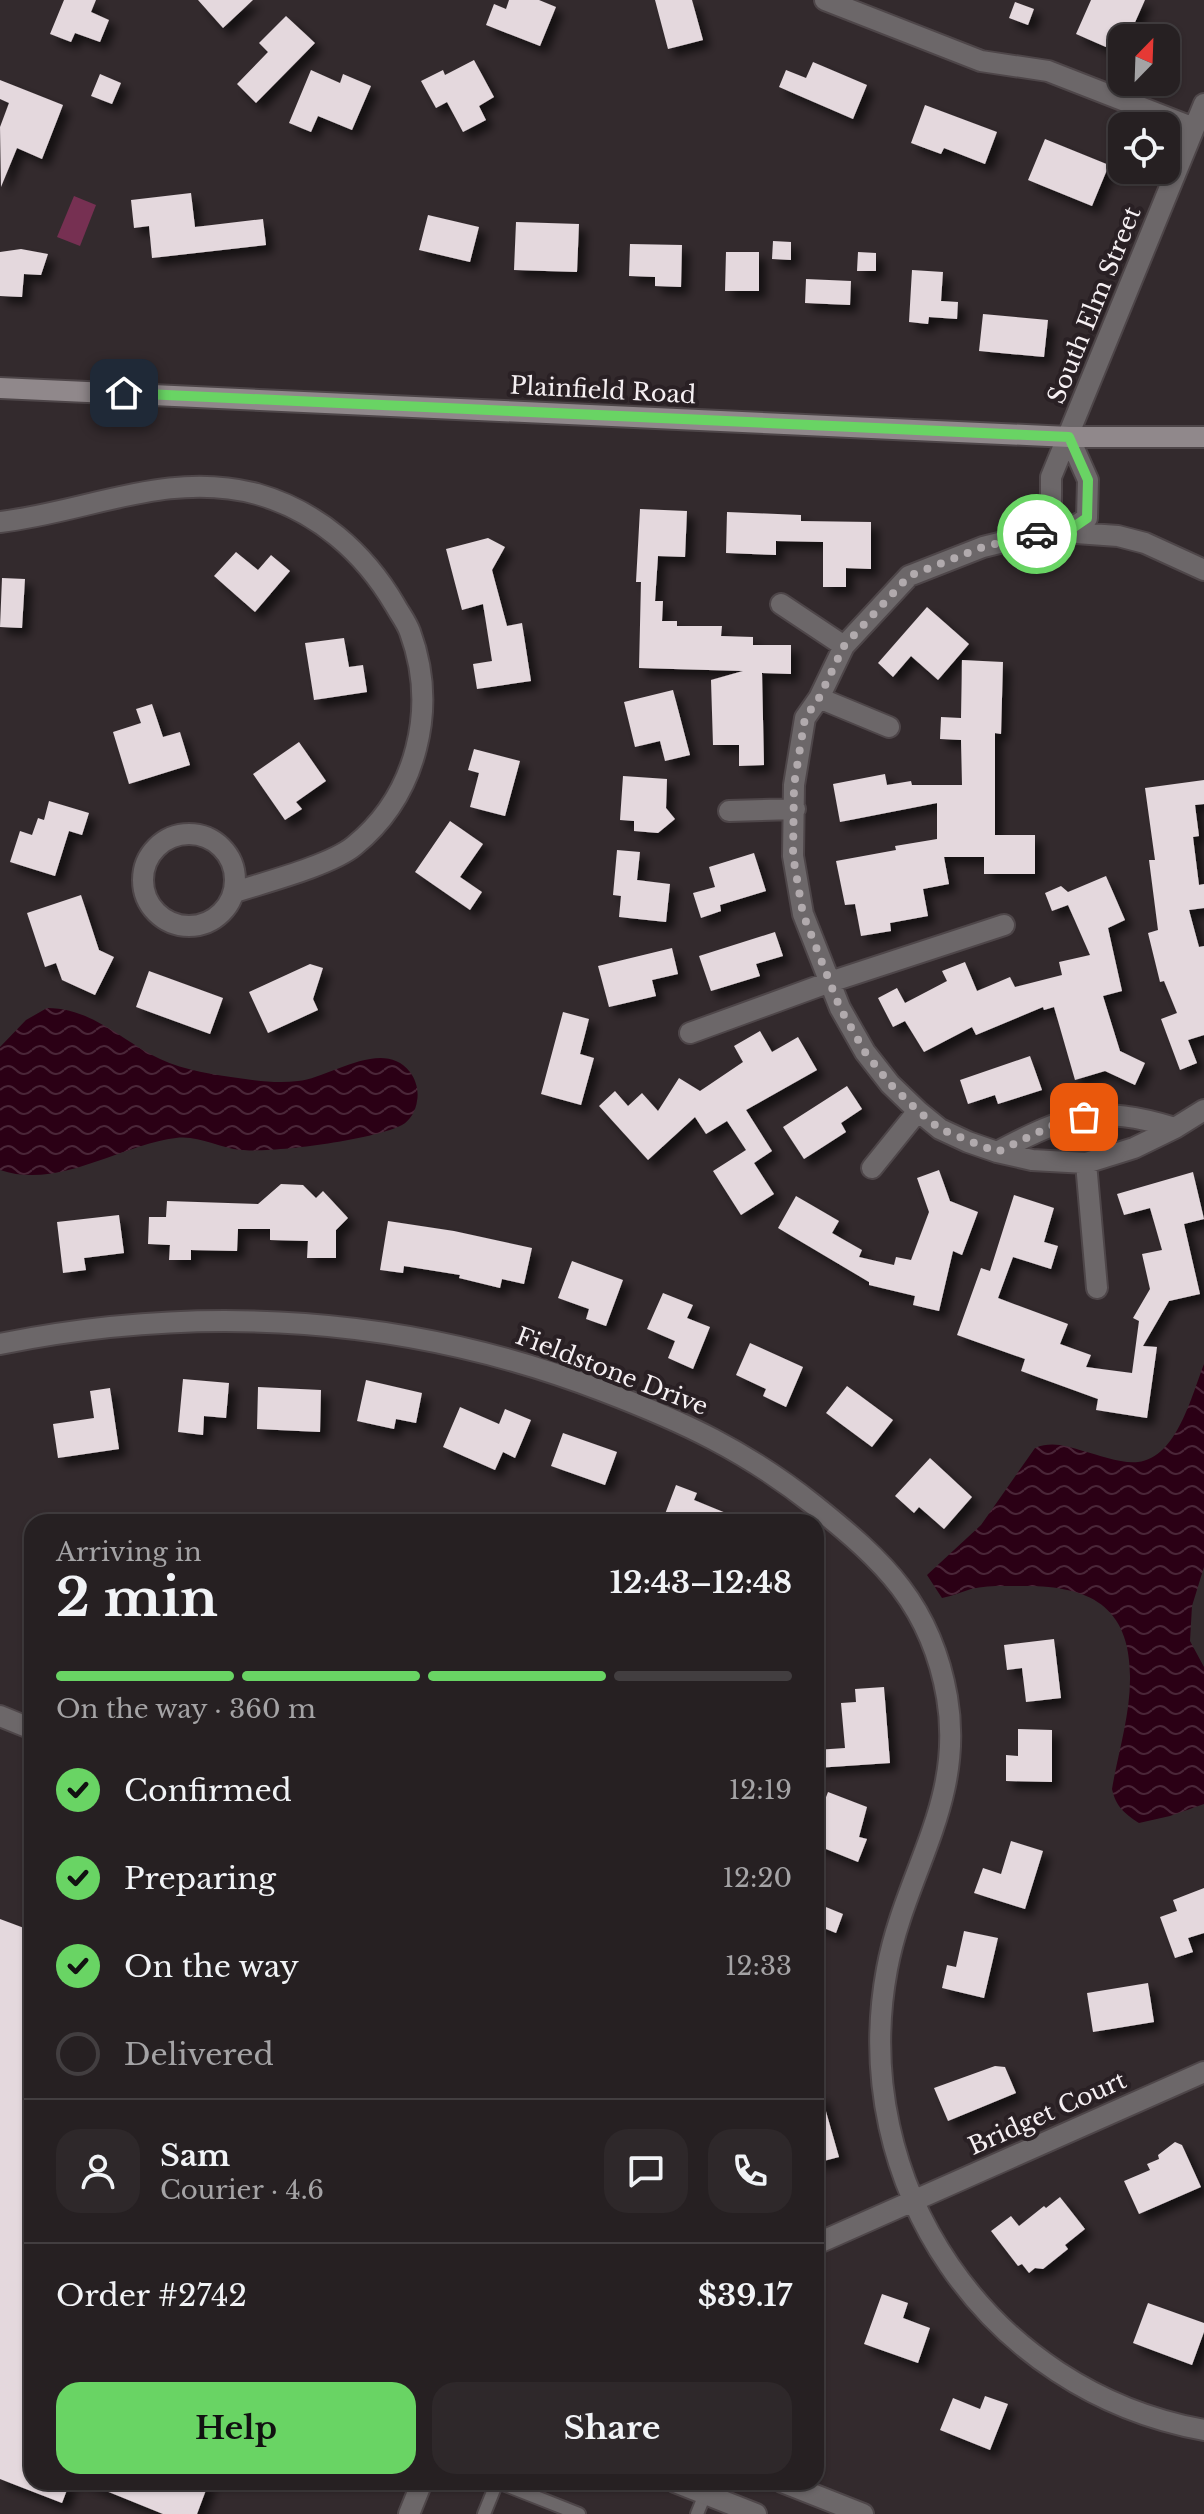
<!DOCTYPE html>
<html lang="en">
<head>
<meta charset="utf-8">
<style>
	body { margin:0; font-family:"Libre Baskerville",serif; background:#2e282a; color:#f1f3f6; height:100vh; display:flex; flex-direction:column; font-size:30px; white-space:nowrap }
	* { box-sizing:border-box; margin:0 }
	p { font-size:26px; color:#a4a3a5 }
	.icon { flex:none; width:44px; height:44px; fill:none; stroke:currentColor; stroke-width:2; stroke-linecap:round; stroke-linejoin:round }
	.map { position:relative; flex:1; overflow:hidden }
	.sheet { position:absolute; left:24px; top:1514px; width:800px; height:976px; display:flex; flex-direction:column; background:#262022; border-radius:24px; box-shadow:0 2px 6px #0004,0 0 0 2px #423e40 }
	.sheet>* { flex:none }
	.needle { width:52px; rotate:23deg }
	.controls { position:absolute; left:1108px; top:24px; display:grid; gap:16px }
	.controls a { display:grid; place-items:center; width:72px; height:72px; border-radius:16px; background:#262022; box-shadow:0 2px 6px #0004,0 0 0 2px #423e40; font-size:40px }
	.pin { position:absolute; display:grid; place-items:center; width:68px; height:68px; color:#fff; margin:-34px; border-radius:16px; box-shadow:0 4px 12px #0006 }
	.courier { position:absolute; display:grid; place-items:center; width:80px; height:80px; margin:-40px; border:6px solid #69d464; border-radius:50%; background:#fff; color:#222; box-shadow:0 2px 10px #0007 }
	.head em { font-style:normal; font-weight:800 }
	.head div { display:flex; flex-direction:column-reverse }
	.head { display:flex; align-items:center; justify-content:space-between; height:136px; padding:0 32px }
	h1 { font-size:52px; font-weight:800; line-height:60px }
	.bar { display:grid; grid-template-columns:repeat(4,1fr); gap:12px 8px; align-content:center; height:96px; padding:0 32px }
	.bar i { height:10px; border-radius:6px; background:#423e40 }
	.bar .active { background:#69d464 }
	.bar p { grid-column:span 4 }
	.line { display:flex; align-items:center; gap:20px; padding:0 32px; border-top:2px solid #423e40 }
	.line div { flex:1 }
	.round { display:grid; place-items:center; flex:none; width:84px; height:84px; border-radius:24px; background:#2e282a }
	ol { padding:0 32px; list-style:none }
	li { display:flex; align-items:center; gap:24px; height:88px }
	li p { margin-inline-start:auto }
	li .icon { padding:8px; border-radius:50%; background:#69d464; color:#111; stroke-width:4 }
	li:last-child { color:#a4a3a5 }
	li i { width:44px; height:44px; border:4px solid #423e40; border-radius:50% }
	.button { display:flex; gap:16px; margin-top:auto; padding:16px 32px }
	.button a { flex:1; height:92px; border-radius:24px; background:#69d464; color:#111; font-size:32px; font-weight:800; line-height:92px; text-align:center }
	.button a+a { background:#2e282a; color:#f1f3f6 }
	.map>svg:first-child { display:block }
</style>
</head>
<body>
<div class="map">
<svg width="1204" height="2514" viewBox="0 0 1204 2514">
	<defs>
		<pattern id="water-waves" width="16" height="10" patternUnits="userSpaceOnUse" patternTransform="scale(2)"><rect width="16" height="10" fill="#2b0015"/><path d="M0 5q4-4 8 0t8 0" fill="none" stroke="#4a2638"/></pattern>
		<filter id="shadow"><feDropShadow dx="7" dy="7" stdDeviation="4" flood-color="#0009"/></filter>
	</defs>
	<rect width="100%" height="100%" fill="#332a2d"/>
	<path fill="#763052" d="M74,196L96,205L80,246L57,237Z"/>
	<path fill="url(#water-waves)" d="M47,1008C88,1008 116,1035 150,1054C175,1068 204,1073 231,1077C253,1080 275,1084 298,1081C330,1078 383,1037 410,1072C416,1080 419,1091 417,1101C416,1110 410,1121 402,1125C373,1140 274,1153 241,1150C219,1148 198,1135 176,1138C119,1145 59,1190 0,1170V1047L26,1020Z
		M1204,1364V1567L1192,1606L1190,1641L1204,1667V1804L1170,1816L1139,1823C1124,1813 1116,1807 1112,1789C1118,1753 1130,1716 1130,1679C1131,1604 1087,1585 1021,1586C1005,1586 987,1585 971,1589C961,1592 952,1596 942,1598L927,1575L981,1525L1035,1448C1052,1441 1066,1446 1083,1451C1099,1455 1122,1464 1138,1462C1177,1458 1192,1394 1204,1364Z"/>
	<path fill="#e4d8dd" filter="url(#shadow)" d="M64,0H96L91,12L109,20L100,42L75,33L71,42L50,34Z
		M198,0H253L223,28Z
		M509,0H539L556,7L540,46L486,25L494,4L506,9Z
		M655,0H692L703,40L668,49Z
		M1091,0H1145L1128,38H1122V54L1076,34Z
		M1015,2L1034,9L1028,25L1009,18Z
		M286,16L315,43L256,103L237,84L268,52L259,43Z
		M474,60L494,97L479,106L486,120L463,132L447,102L436,108L421,81L443,70L445,75Z
		M813,62L867,85L853,119L779,87L786,70L806,78Z
		M311,70L340,83L343,74L371,86L352,130L318,116L311,132L289,123Z
		M100,74L121,83L112,104L91,96Z
		M0,80L63,105L42,159L17,148L1,187L0,127L9,103L0,99Z
		M925,105L997,132L985,164L944,148L941,154L911,143Z
		M1045,139L1109,165L1092,206L1028,180Z
		M191,193L195,227L263,219L266,245L152,258L149,226L134,228L131,200Z
		M428,215L479,227L470,262L419,250Z
		M516,222L579,224L577,272L514,270Z
		M773,241L791,242V260L772,259Z
		M630,244L682,245L681,287L655,286V277L629,276Z
		M21,249L48,254L41,275L24,274L22,297L0,296V252Z
		M726,252H759V291H725Z
		M858,252L876,253V271H857Z
		M912,270L943,272L941,301L958,302L957,319L929,317L928,324L909,322Z
		M806,279L851,281L850,305L805,303Z
		M983,314L1048,320L1044,357L979,351Z
		M640,509L687,511L685,557L658,556L655,601H663L662,621H677V626H722L721,636L753,637V645H791V674L762,673L764,765L739,766V745H713L711,680L743,671L639,668L641,582H636Z
		M727,512L801,515V521L871,522V569L846,568V587H823V542L776,541V555L726,553Z
		M488,538L505,547L492,570L507,626L522,623L531,681L477,689L473,664L492,661L483,604L462,610L446,549Z
		M236,552L258,570L271,555L290,571L255,612L214,576Z
		M2,578L25,579L22,628L0,627Z
		M927,607L969,644L938,680L911,656L893,677L878,663Z
		M344,638L349,667L363,665L367,692L314,700L305,643Z
		M962,660L1003,662L1001,734L995,733V835H1035V874H984V857H944L949,884L923,889L928,916L890,923L891,931L861,936L855,904L845,905L836,861L896,850L895,846L937,839V803L840,822L833,784L885,774L887,785L911,781L912,785H962L961,740L940,739L941,717L961,718Z
		M673,690L690,755L665,761L660,741L635,747L624,702Z
		M152,704L163,737L180,732L190,765L129,784L113,732L141,723L136,709Z
		M299,742L326,781L296,802L302,809L285,820L253,774Z
		M474,749L520,761L505,816L470,807L479,773L468,770Z
		M623,776L667,779L666,808L675,819L658,833L634,831V821L620,820Z
		M1204,780V804L1195,805L1199,836L1193,837L1199,885L1204,884V908L1189,910L1199,947L1204,946V1035L1188,1040L1197,1063L1180,1070L1161,1019L1177,1013L1164,981L1160,982L1148,933L1158,930L1149,860H1155L1145,788Z
		M49,801L89,813L82,835L69,831L55,876L10,862L20,831L32,835L38,818L44,820Z
		M450,821L483,844L460,877L482,892L470,910L415,872Z
		M617,850L640,852L637,880L670,884L666,922L619,917L621,896L613,895Z
		M754,853L766,891L720,905L721,911L701,918L693,893L715,887L709,867Z
		M1106,876L1125,920L1108,928L1122,991L1103,996L1120,1051L1145,1063L1135,1085L1105,1071L1075,1080L1054,1007L1044,1010L1043,1007L976,1035L972,1027L924,1052L905,1021L893,1027L878,998L897,988L905,1003L947,981L942,971L965,962L977,991L1010,977L1015,987L1062,975L1059,962L1090,955L1068,905L1052,911L1045,893L1061,886L1068,892Z
		M81,895L99,950L114,957L95,995L62,980L56,963L45,967L27,913Z
		M775,932L783,956L756,964L760,976L711,991L699,956Z
		M672,948L678,974L652,980L656,996L609,1007L598,966Z
		M310,964L323,968L313,999L318,1010L268,1033L249,992Z
		M149,971L223,998L210,1034L136,1007Z
		M563,1012L589,1019L580,1054L594,1058L581,1105L541,1094Z
		M760,1031L772,1052L798,1037L817,1070L746,1110L772,1151L754,1163L774,1194L741,1215L713,1171L746,1150L727,1121L706,1134L695,1117L648,1160L599,1106L615,1091L628,1106L642,1093L658,1111L679,1078L700,1091L743,1062L734,1046Z
		M1030,1056L1042,1090L998,1104L995,1095L968,1104L960,1080Z
		M847,1086L862,1109L841,1123L846,1132L804,1159L783,1127Z
		M939,1170L950,1201L978,1212L962,1255L953,1251L939,1311L913,1305L915,1296L869,1285V1282L778,1228L796,1196L839,1221L832,1233L862,1250L859,1257L894,1265L896,1257L911,1260L929,1212L917,1178Z
		M1193,1172L1204,1219L1184,1224L1200,1294L1169,1301L1143,1346L1157,1347L1147,1418L1096,1410L1098,1399L1021,1371L1025,1359L957,1335L981,1268L990,1271L1014,1195L1054,1208L1044,1242L1058,1246L1051,1269L1013,1257L998,1298L1068,1324L1060,1344L1091,1355L1086,1367L1132,1373L1139,1321L1133,1318L1150,1289L1142,1254L1162,1250L1150,1208L1124,1215L1117,1194Z
		M281,1184L303,1185L316,1198L323,1191L348,1218L336,1230V1258H307L308,1241L270,1240V1229H238L237,1251L191,1250V1260H169L170,1245L148,1244L149,1217H166L167,1201L258,1204Z
		M119,1215L124,1253L84,1258L86,1270L63,1273L57,1222Z
		M388,1221L454,1231L532,1248L524,1284L502,1279L500,1288L459,1278L460,1275L404,1266L403,1273L380,1270Z
		M572,1261L623,1280L606,1326L586,1319L589,1309L558,1298Z
		M663,1293L693,1305L687,1318L710,1327L693,1369L668,1358L675,1341L647,1329Z
		M750,1343L803,1367L786,1407L763,1396L766,1389L736,1375Z
		M183,1379L229,1383L226,1418L204,1416L203,1435L178,1432Z
		M366,1380L422,1393L416,1423L396,1419L394,1429L357,1421Z
		M847,1386L893,1420L872,1447L826,1413Z
		M258,1387L321,1390L320,1432L257,1429Z
		M110,1388L119,1449L58,1458L53,1424L94,1418L90,1391Z
		M460,1407L499,1424L505,1409L531,1420L515,1458L503,1452L495,1470L443,1447Z
		M563,1433L617,1452L605,1485L551,1466Z
		M930,1458L972,1497L944,1529L919,1507L914,1513L895,1496Z
		M676,1485L697,1493L694,1500L748,1522H662Z
		M1054,1639L1061,1698L1026,1702L1022,1668L1007,1670L1004,1645Z
		M884,1687L890,1763L816,1768V1750L845,1748L841,1703L856,1702L855,1689Z
		M1018,1729L1052,1730V1782L1006,1781V1755L1018,1756Z
		M828,1792L867,1807L859,1837L867,1839L858,1862L816,1845V1823Z
		M1011,1841L1043,1851L1025,1909L974,1893L983,1868L1001,1874Z
		M1204,1888V1933L1188,1938L1193,1952L1175,1958L1160,1917L1177,1911L1173,1900Z
		M816,1903L843,1914L836,1933L816,1925Z
		M0,1919L32,1931V2482H70L62,2503L0,2479Z
		M964,1931L998,1938L984,1998L942,1988L947,1965L956,1967Z
		M1148,1983L1154,2022L1093,2032L1087,1993Z
		M995,2066L1005,2067L1016,2093L948,2121L934,2088Z
		M816,2094H821L839,2157L816,2163Z
		M1175,2142L1182,2145L1201,2187L1139,2214L1124,2181L1150,2170L1147,2164L1159,2159L1158,2155Z
		M1060,2197L1085,2229L1065,2245L1068,2249L1043,2269L1035,2268L1029,2273L1022,2264L1018,2266L991,2231L1011,2216L1019,2226L1044,2206L1046,2208Z
		M882,2294L908,2303L903,2318L930,2328L918,2363L864,2344Z
		M1148,2303L1204,2323V2332L1192,2365L1133,2343Z
		M985,2396L1008,2404L990,2450L940,2430L953,2398L980,2409Z
		M84,2482H209L197,2514H163Z"/>
	<g fill="none" stroke-linecap="round" stroke-linejoin="round">
		<defs>
			<path id="service" d="M498,2482L579,2514
				M484,2514L497,2482
				M697,2514L710,2482"/>
			<path id="minor" d="M825,0L981,61L1048,71L1194,128
				M1069,437L1088,480L1087,518L1068,531L1051,514V477L1204,104
				M0,522C87,512 168,470 257,494C317,511 364,552 395,605C400,614 407,623 410,632C438,708 417,795 354,846C331,865 266,882 235,892
				M1204,570L1145,543L1118,536L1048,531L983,547L909,576L844,646L819,698L805,718L794,785L793,856L803,914L840,1008L865,1052L890,1084L918,1111L940,1129L968,1142L997,1152L1032,1160L1086,1163L1134,1148L1175,1128L1204,1110
				M781,604L844,646
				M819,698L889,727
				M729,811L795,809
				M143 880a46 46 0 1 1 92 0a46 46 0 1 1-92 0Z
				M690,1033L830,982L1004,925
				M997,1152C1067,1115 1097,1104 1175,1128
				M1086,1163L1097,1288
				M872,1168L918,1111
				M0,1344C203,1303 409,1316 603,1391C684,1422 746,1451 814,1505C884,1561 931,1605 947,1697C965,1802 905,1872 887,1969C847,2184 988,2391 1204,2430
				M0,1716L32,1729
				M816,2244L1204,2072
				M675,2482L756,2514
				M782,2482L863,2514
				M409,2514L422,2482"/>
			<path id="secondary" d="M0,388L1069,437H1204"/>
		</defs>
		<use href="#service" stroke="#4e4649" stroke-width="16"/>
		<use href="#minor" stroke="#4e4649" stroke-width="24"/>
		<use href="#secondary" stroke="#4e4649" stroke-width="24"/>
		<use href="#service" stroke="#6c6769" stroke-width="12"/>
		<use href="#minor" stroke="#6c6769" stroke-width="20"/>
		<use href="#secondary" stroke="#90888b" stroke-width="20"/>
	</g>
	<g fill="none" stroke-linecap="round" stroke-linejoin="round">
		<path stroke="#b1aaad" stroke-width="8" stroke-dasharray="0 14.4" d="M1037,534L983,547L909,576L844,646L819,698L805,718L794,785L793,856L803,914L840,1008L865,1052L890,1084L918,1111L940,1129L997,1152L1066,1119L1084,1117"/>
		<path stroke="#69d464" stroke-width="10" d="M124,393L1069,437L1088,480L1087,518L1068,531L1037,534"/>
	</g>
	<g text-anchor="middle" dominant-baseline="central" stroke-width="8" stroke-linejoin="round" paint-order="stroke">
		<g font-size="24" fill="#f5eff2" stroke="#292024">
			<text transform="translate(1094 305) rotate(-68)">South Elm Street</text>
			<text transform="translate(603 390) rotate(3)">Plainfield Road</text>
			<text transform="translate(612 1371) rotate(21)">Fieldstone Drive</text>
			<text transform="translate(1047 2113) rotate(-24)">Bridget Court</text>
		</g>
	</g>
</svg>
<div class="controls">
<a><svg class="needle" viewBox="-14 -14 28 28"><path d="M0-13l5 13h-10z" fill="#e53935"/><path d="M0 13l5-13h-10z" fill="#a4a3a5"/></svg></a>
<a><svg class="icon" aria-label="locate" viewBox="0 0 24 24"><circle cx="12" cy="12" r="6"/><path d="M12 2v4M12 18v4M2 12h4M18 12h4"/></svg></a>
</div>
<div class="pin" style="left:1084px;top:1117px;background:#ea580c"><svg class="icon" aria-label="bag" viewBox="0 0 24 24"><path d="M5 8h14l-1 12H6zM9 8a3 3 0 0 1 6 0"/></svg></div>
<div class="pin" style="left:124px;top:393px;background:#1f2937"><svg class="icon" aria-label="home" viewBox="0 0 24 24"><path d="M3 11l9-7 9 7M6 9v11h12V9"/></svg></div>
<div class="courier" style="left:1037px;top:534px"><svg class="icon" aria-label="car" viewBox="0 0 24 24"><path d="M5 17H2v-5l4-1 3-4h7l3 4 3 1v5h-3M9 17h6M6 11h13"/><circle cx="7" cy="17" r="2"/><circle cx="17" cy="17" r="2"/></svg></div>
<section class="sheet">
<div class="head"><div><h1>2 min</h1><p>Arriving in</p></div><em>12:43–12:48</em></div>
<div class="bar"><i class="active"></i><i class="active"></i><i class="active"></i><i></i><p>On the way · 360 m</p></div>
<ol>
<li><svg class="icon" aria-label="check" viewBox="0 0 24 24"><path d="M5 12l5 5 9-10"/></svg>Confirmed<p>12:19</p></li>
<li><svg class="icon" aria-label="check" viewBox="0 0 24 24"><path d="M5 12l5 5 9-10"/></svg>Preparing<p>12:20</p></li>
<li><svg class="icon" aria-label="check" viewBox="0 0 24 24"><path d="M5 12l5 5 9-10"/></svg>On the way<p>12:33</p></li>
<li><i></i>Delivered</li>
</ol>
<div class="line" style="height:144px"><a class="round"><svg class="icon" aria-label="person" viewBox="0 0 24 24"><circle cx="12" cy="8" r="4"/><path d="M4 21q1-7 8-7t8 7"/></svg></a><div><b>Sam</b><p>Courier · 4.6</p></div><a class="round"><svg class="icon" aria-label="chat" viewBox="0 0 24 24"><path d="M4 5h16v11H9l-5 4z"/></svg></a><a class="round"><svg class="icon" aria-label="phone" viewBox="0 0 24 24"><path d="M5 4h4l2 5-3 2q2 4 5 5l2-3 5 2v4C11 20 4 13 5 4z"/></svg></a></div>
<div class="line" style="height:104px"><div>Order #2742</div><b>$39.17</b></div>
<div class="button"><a>Help</a><a>Share</a></div>
</section>
</div>
</body>
</html>
